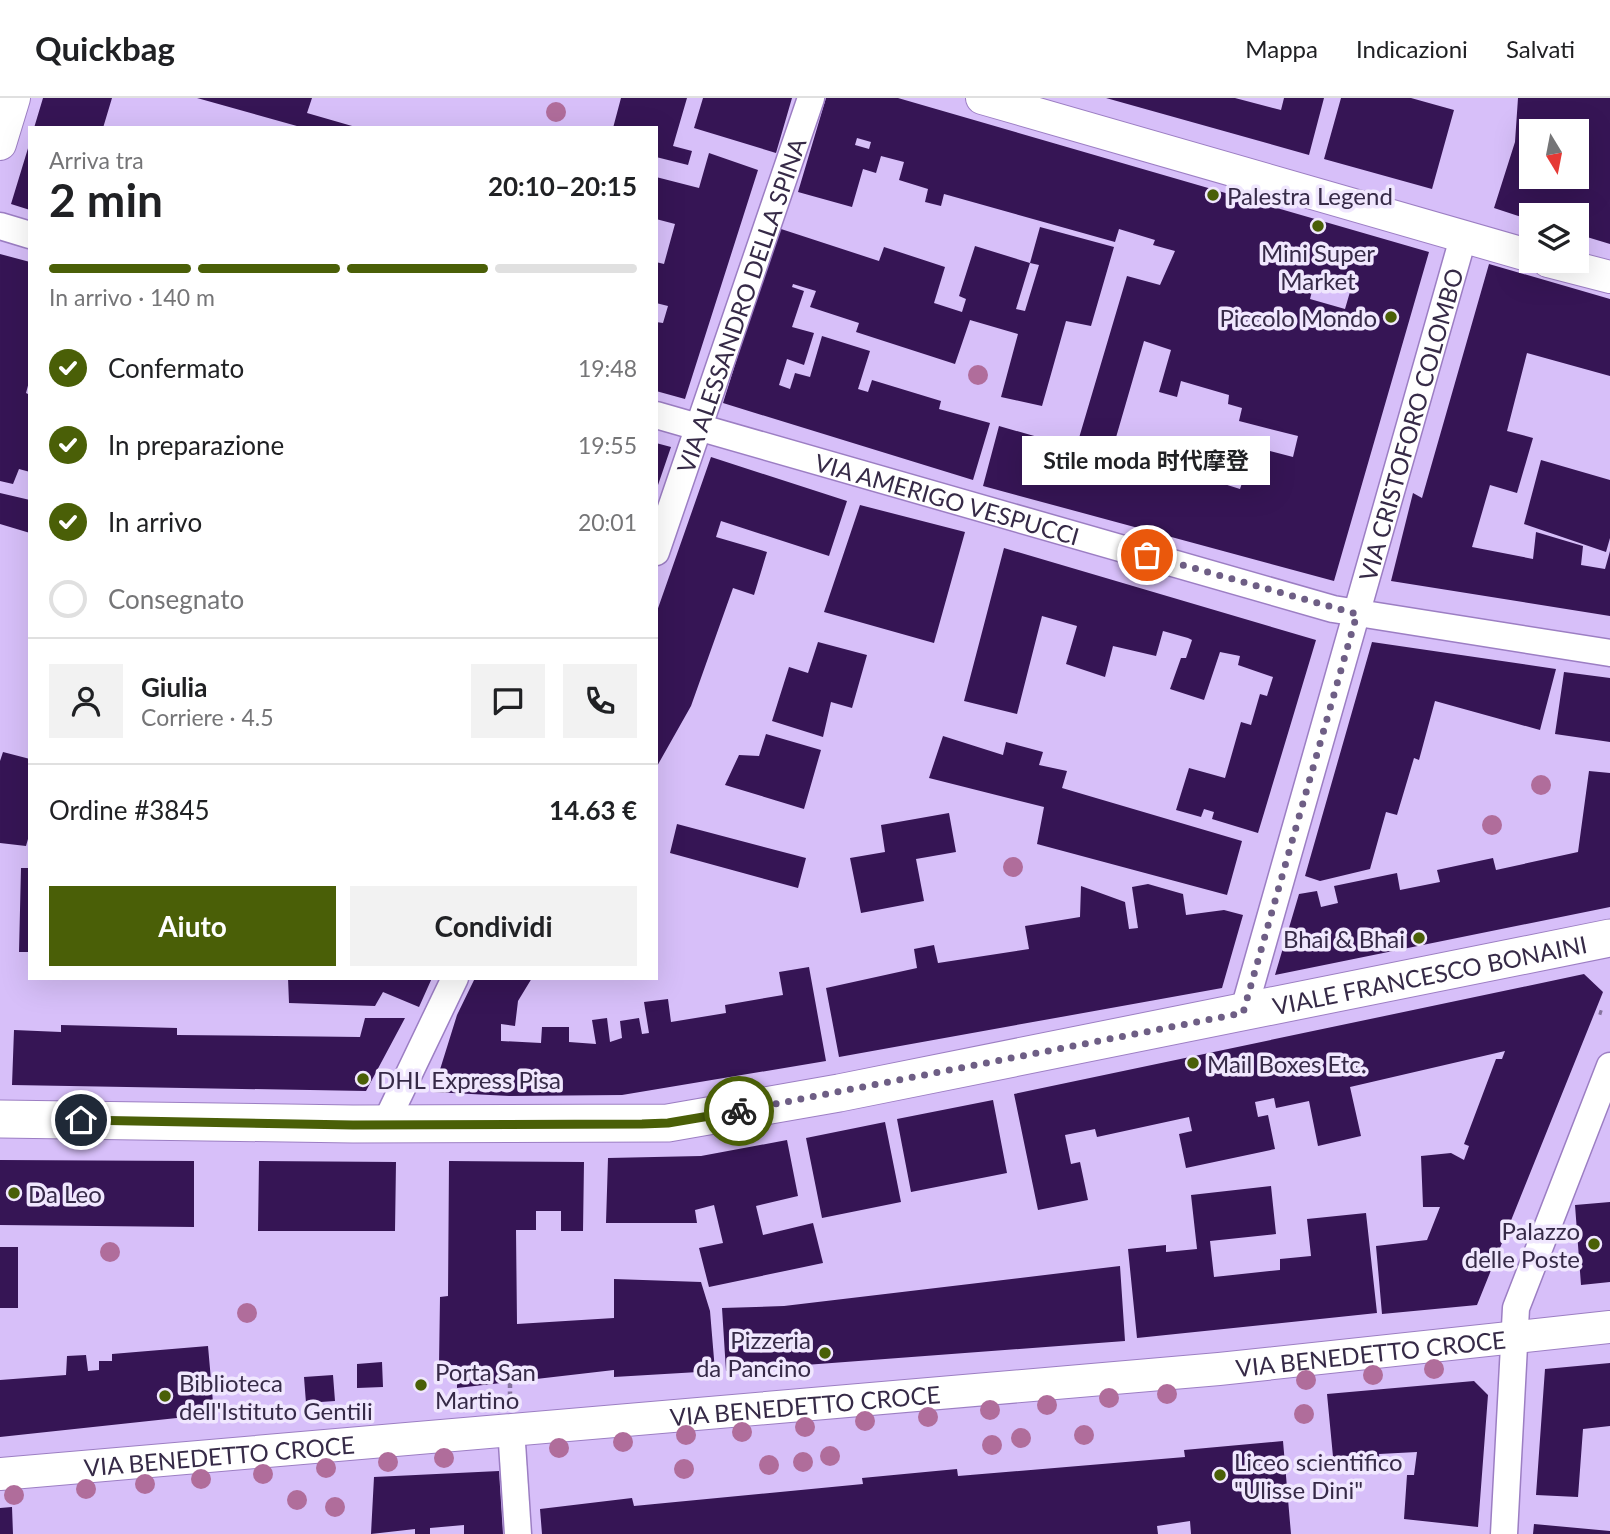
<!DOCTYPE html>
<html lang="it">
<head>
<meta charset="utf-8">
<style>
	body { margin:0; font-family:Lato,"Noto Sans SC",sans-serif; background:#f2f2f2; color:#202124; height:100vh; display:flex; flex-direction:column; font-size:26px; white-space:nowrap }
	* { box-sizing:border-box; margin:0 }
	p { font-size:23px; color:#757577 }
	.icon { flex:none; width:38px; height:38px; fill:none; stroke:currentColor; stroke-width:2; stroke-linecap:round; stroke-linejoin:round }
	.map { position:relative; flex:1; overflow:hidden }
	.side { position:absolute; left:28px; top:28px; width:630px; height:854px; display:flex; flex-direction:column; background:#fff; border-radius:0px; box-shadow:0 7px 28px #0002 }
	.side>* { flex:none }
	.needle { width:46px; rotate:170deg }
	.fabs { position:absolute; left:1519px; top:21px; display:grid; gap:14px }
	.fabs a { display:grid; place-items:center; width:70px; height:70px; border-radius:0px; background:#fff; box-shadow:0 7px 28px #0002; font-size:35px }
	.pin { position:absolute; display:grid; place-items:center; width:60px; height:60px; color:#fff; margin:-30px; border:4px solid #fff; border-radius:50%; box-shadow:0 2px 7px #0007 }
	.courier { position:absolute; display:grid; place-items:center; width:70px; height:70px; margin:-35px; border:5px solid #4a5f07; border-radius:50%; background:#fff; color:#222; box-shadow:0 2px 9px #0007 }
	.bubble { position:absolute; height:49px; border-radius:0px; background:#fff; box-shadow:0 7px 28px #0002; font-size:23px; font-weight:700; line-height:49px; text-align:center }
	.summary em { font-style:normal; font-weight:700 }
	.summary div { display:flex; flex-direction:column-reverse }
	.summary { display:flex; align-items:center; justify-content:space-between; height:119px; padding:0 21px }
	h1 { font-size:46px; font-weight:700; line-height:52px }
	.bar { display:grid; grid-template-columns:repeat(4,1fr); gap:10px 7px; align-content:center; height:84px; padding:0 21px }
	.bar i { height:9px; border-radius:5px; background:#e0e0e0 }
	.bar .on { background:#4a5f07 }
	.bar p { grid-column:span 4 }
	.line { display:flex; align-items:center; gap:18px; padding:0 21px; border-top:2px solid #e0e0e0 }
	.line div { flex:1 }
	.round { display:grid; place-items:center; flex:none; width:74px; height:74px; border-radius:0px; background:#f2f2f2 }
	ol { padding:0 21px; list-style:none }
	li { display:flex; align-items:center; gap:21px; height:77px }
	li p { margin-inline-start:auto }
	li .icon { padding:7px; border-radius:50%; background:#4a5f07; color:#fff; stroke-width:4 }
	li:last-child { color:#757577 }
	li i { width:38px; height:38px; border:4px solid #e0e0e0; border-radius:50% }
	.action { display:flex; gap:14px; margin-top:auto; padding:14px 21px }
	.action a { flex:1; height:80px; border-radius:0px; background:#4a5f07; color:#fff; font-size:28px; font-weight:700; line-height:80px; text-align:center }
	.action a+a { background:#f2f2f2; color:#202124 }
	header { display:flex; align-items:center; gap:42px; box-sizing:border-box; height:98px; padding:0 35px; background:#fff; border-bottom:2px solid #e0e0e0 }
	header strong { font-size:33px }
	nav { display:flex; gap:38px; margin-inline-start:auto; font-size:24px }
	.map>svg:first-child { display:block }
</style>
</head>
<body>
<header>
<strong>Quickbag</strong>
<nav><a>Mappa</a><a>Indicazioni</a><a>Salvati</a></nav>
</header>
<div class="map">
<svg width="1610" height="1436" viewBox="0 0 1610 1436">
	<rect width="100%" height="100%" fill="#d7bff9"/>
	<path fill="#361555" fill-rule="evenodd" d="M43,0H112L103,30H34Z
		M197,0H312L307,15L359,30H304Z
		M621,0H687L673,48L692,53L688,67L656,59V30H613Z
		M703,0H792L776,55L694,30Z
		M826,0H898L1429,154L1334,483L983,388L999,328L1076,350L1127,178L1160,187L1175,153L1153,147L1155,142L1119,131L1115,144L944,96L941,108L925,104L928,91L899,82L904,64L881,58L876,75L863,71L852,109L798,94ZM857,40L871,44L869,51L855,47ZM1316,177L1352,187L1345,211L1310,201ZM1144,243L1171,252L1159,294L1177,299L1181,283L1229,297L1228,306L1242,310L1239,323L1298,338L1293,359L1254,349L1240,391L1180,372L1182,362L1126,347L1122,362L1110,360Z
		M1106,0H1235L1281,12L1284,0H1324L1309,57Z
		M1341,0H1411L1454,12L1432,91L1324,61Z
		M1518,0H1610V146L1577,136V117H1531V122L1494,110L1515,44ZM1531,33H1577V79H1531Z
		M29,47H30V112L11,106Z
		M709,55L758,72L685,301L656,293V224L663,225L668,208L656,205V164L664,166L675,126L656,121V79L699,90Z
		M1040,129L1114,149L1091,228L1066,223L1042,308L1001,299L1018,236L970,222L955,266L856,234L859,225L810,209L816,193L793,186L792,189L804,193L792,229L814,235L804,267L787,261L779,287L790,291L795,275L810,279L822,238L870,253L858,291L868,294L872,282L941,303L939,311L990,325L973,382L723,305L778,130L879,163L884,149L945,169L934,205L962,214L966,201L959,198L975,148L1030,165L1016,211L1025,213L1039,167L1030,165Z
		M0,156L30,164V280L26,295L30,297V374L19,371L13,386L0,383Z
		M1489,166L1610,201V278L1527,255L1507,333L1533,340L1517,395L1490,387L1472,449L1533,461L1536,434L1583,448L1581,467L1605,471L1610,453V518L1391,483L1413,395L1422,400Z
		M656,345L671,349L657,390L656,389Z
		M711,359L847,403L829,458L721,423L716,439L767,454L754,497L733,490L691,608L656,670V516Z
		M1541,362L1610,382V440L1606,454L1524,426Z
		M0,395L30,402V435L0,426Z
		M860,407L965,434L934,545L824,514Z
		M1004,450L1316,542L1258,735L1212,721L1214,714L1204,711L1201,719L1176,712L1189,670L1225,680L1241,624L1251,627L1260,596L1267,598L1273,579L1238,567L1240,558L1220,554L1204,602L1170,591L1181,560H1186L1192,542L1188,540L1163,533L1156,558L1113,548L1105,579L1066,566L1077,528L1042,518L1017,616L964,603Z
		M818,544L867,557L852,610L831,604L823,639L772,623L789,569L808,575Z
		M1372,544L1556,571L1540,632L1435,603L1419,662L1414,660L1397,717L1386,714L1370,771L1320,783L1305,778Z
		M1564,574L1610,580V644L1555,636Z
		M766,636L821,652L804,711L725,687L739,657L759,658Z
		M943,638L1003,657L1006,644L1043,654L1039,667L1067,673L1062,690L1242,743L1227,797L1037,746L1044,709L929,680Z
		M3,654L30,661V734L26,748L0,745V663Z
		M1589,673L1610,675V809L1275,877L1299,796L1317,793L1321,809L1338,805L1334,788L1397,775L1400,792L1440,784L1437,772L1493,760L1496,772L1578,754Z
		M949,715L956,754L916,761L924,803L861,815L850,760L885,754L881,727Z
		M677,726L806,760L798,790L670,755Z
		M21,770H30V854H19Z
		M1148,786L1183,796L1186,817L1224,812L1243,817L1222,890L839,959L826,890L917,870L914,851L934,847L938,865L1029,851L1025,828L1080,819L1081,788L1125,804L1129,831L1138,830L1132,789Z
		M809,869L826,963L622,997L509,998L433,994L457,917L475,880H532L518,903L515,928L501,926V943L541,945L542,929H569V944L596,946L592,922L607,920L610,944L622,940L620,923L639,920L642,936L649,935L644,904L668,901L671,924L726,915L725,907L783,897L779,874Z
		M1584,876L1603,894L1477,1207L1382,1216L1376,1148L1427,1142L1440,1109H1423L1421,1058L1451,1055L1464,1062L1469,1048L1464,1046L1496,961H1502L1505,953L1350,989L1361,1038L1318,1048L1309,1003L1276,1010L1274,1000L1255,1004L1258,1019L1268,1017L1275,1051L1186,1070L1179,1036L1192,1033L1189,1019L1097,1039L1095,1031L1065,1037L1071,1066L1080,1064L1088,1102L1038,1112L1014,996Z
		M288,880H432L419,909L383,894L375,908L289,905Z
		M365,920H405L366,993L12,987L14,932L61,934V927L177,930V937L360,939Z
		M993,1002L1007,1075L911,1094L897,1021Z
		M885,1024L901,1104L822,1120L806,1040Z
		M787,1042L798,1098L756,1108L763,1137L813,1125L823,1165L709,1189L699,1150L723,1145L714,1107L695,1112L697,1125H606L608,1060L701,1058Z
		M0,1062L194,1063V1129L0,1127Z
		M259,1063L396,1064L395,1133H258Z
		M449,1063L584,1064L583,1133H561V1113H536V1132H516L517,1226L614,1220V1181L701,1184L710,1213L715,1273L614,1279V1272L457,1290V1267H439L440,1199L448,1198Z
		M1271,1088L1276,1136L1210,1143L1214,1179L1280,1172V1161L1311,1158L1307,1121L1366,1115L1377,1215L1137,1240L1128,1151L1166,1147V1154L1197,1151L1191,1097Z
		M1610,1104V1184L1581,1187L1575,1107Z
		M0,1149H18V1210H0Z
		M1120,1168L1125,1243L726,1273L722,1210L784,1208Z
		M208,1248L214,1316L0,1339V1282L66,1277L67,1258L86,1257L88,1273L99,1272V1263H112V1256Z
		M382,1264L383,1289L357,1290V1266Z
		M1610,1265V1328L1583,1331L1578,1399L1536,1397L1545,1271Z
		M333,1277L335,1303L306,1305L304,1279Z
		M1474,1283L1488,1297L1478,1429L1404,1421L1407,1377H1414L1417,1354L1379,1356L1380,1367L1334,1369L1327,1296Z
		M1283,1343L1291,1436H1191L1190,1423L1157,1428L1158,1436H542L540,1411L632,1400L634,1408L863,1386L862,1380L957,1371L958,1378L1185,1359L1184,1352Z
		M499,1373L503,1436H464V1427L430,1430V1436H415V1431L371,1436L374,1379Z
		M12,1409L13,1436H0V1410Z
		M1534,1426L1610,1433V1436H1533Z"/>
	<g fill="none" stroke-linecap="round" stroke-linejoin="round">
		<defs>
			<g id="minor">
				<path d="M0,128L30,137"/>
				<path id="s1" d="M656,317L1333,511L1610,555"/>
				<path id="s2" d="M656,454L811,0"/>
				<path id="s3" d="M1243,915L1463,140"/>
				<path d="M385,1026L455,880"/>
				<path d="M511,1330L518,1436"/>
				<path d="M1504,1436L1516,1210L1610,968"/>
			</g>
			<g id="tertiary">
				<path d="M982,0L1531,158"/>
				<path d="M0,46L14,0"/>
				<path d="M1548,163L1610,179"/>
				<path id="s4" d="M0,1376L1219,1271L1610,1229"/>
			</g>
			<g id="secondary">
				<path id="s5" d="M0,1021L353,1026L668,1025L839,995L1610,840"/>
			</g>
		</defs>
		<use href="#minor" stroke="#9c7ec3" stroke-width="29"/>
		<use href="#tertiary" stroke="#9c7ec3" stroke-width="34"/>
		<use href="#secondary" stroke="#9c7ec3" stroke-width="39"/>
		<path stroke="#85739e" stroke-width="4.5" stroke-dasharray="7 3.5" stroke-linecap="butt" d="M1599,914L1602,915
			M510,1283V1300"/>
		<use href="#minor" stroke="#fff" stroke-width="26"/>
		<use href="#tertiary" stroke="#fff" stroke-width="32"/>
		<use href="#secondary" stroke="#fff" stroke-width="37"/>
	</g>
	<g fill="#b06d9b">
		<circle cx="556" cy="14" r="10"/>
		<circle cx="978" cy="277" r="10"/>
		<circle cx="1541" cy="687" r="10"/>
		<circle cx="1492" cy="727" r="10"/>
		<circle cx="1013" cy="769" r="10"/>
		<circle cx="110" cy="1154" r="10"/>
		<circle cx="247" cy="1215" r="10"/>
		<circle cx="1434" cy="1271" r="10"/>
		<circle cx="1373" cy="1277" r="10"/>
		<circle cx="1306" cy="1282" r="10"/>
		<circle cx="1167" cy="1296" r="10"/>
		<circle cx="1109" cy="1300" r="10"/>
		<circle cx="1047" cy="1307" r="10"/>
		<circle cx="990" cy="1312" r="10"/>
		<circle cx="1304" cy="1316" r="10"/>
		<circle cx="928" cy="1319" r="10"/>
		<circle cx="865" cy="1323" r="10"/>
		<circle cx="805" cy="1329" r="10"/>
		<circle cx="742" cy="1334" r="10"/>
		<circle cx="686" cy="1337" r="10"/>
		<circle cx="1084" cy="1337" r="10"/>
		<circle cx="1021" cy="1340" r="10"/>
		<circle cx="623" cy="1344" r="10"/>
		<circle cx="992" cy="1347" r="10"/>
		<circle cx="559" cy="1350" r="10"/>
		<circle cx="830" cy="1358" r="10"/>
		<circle cx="444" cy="1360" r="10"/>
		<circle cx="388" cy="1364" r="10"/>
		<circle cx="803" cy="1364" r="10"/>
		<circle cx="769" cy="1367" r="10"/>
		<circle cx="326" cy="1370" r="10"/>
		<circle cx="684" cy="1371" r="10"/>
		<circle cx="263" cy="1376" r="10"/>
		<circle cx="201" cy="1381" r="10"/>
		<circle cx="145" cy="1386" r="10"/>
		<circle cx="86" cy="1391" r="10"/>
		<circle cx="14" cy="1397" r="10"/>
		<circle cx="297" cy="1402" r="10"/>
		<circle cx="335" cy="1409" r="10"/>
	</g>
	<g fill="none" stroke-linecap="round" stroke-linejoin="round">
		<path stroke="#6e5e85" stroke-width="7" stroke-dasharray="0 12.6" d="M739,1013L1243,915L1357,516L1147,457"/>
		<path stroke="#4a5f07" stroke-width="9" d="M81,1022L353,1027L642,1026L668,1025L739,1013"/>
	</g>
	<g fill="#4a5f07" stroke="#f0e7fe" stroke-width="2.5">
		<circle cx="1213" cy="97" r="7"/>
		<circle cx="1318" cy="128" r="7"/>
		<circle cx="1391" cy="219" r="7"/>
		<circle cx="1419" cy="840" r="7"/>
		<circle cx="1193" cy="965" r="7"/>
		<circle cx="363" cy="981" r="7"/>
		<circle cx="14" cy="1095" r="7"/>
		<circle cx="1594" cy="1146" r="7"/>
		<circle cx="825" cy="1255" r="7"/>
		<circle cx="421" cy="1287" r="7"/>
		<circle cx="165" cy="1298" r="7"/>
		<circle cx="1220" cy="1377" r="7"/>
	</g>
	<g text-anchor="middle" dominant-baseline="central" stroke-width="7" stroke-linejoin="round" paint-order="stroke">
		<g font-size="24" fill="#362a47" stroke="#f0e7fe" text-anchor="start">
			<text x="1227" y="97">Palestra Legend</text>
			<text x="1318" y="154" text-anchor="middle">Mini Super<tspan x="1318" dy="28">Market</tspan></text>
			<text x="1377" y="219" text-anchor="end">Piccolo Mondo</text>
			<text x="1405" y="840" text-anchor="end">Bhai &amp; Bhai</text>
			<text x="1207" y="965">Mail Boxes Etc.</text>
			<text x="377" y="981">DHL Express Pisa</text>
			<text x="28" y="1095">Da Leo</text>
			<text x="1580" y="1132" text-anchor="end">Palazzo<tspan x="1580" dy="28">delle Poste</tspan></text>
			<text x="811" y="1241" text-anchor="end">Pizzeria<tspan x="811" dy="28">da Pancino</tspan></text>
			<text x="435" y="1273">Porta San<tspan x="435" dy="28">Martino</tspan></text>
			<text x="179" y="1284">Biblioteca<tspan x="179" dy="28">dell'Istituto Gentili</tspan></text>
			<text x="1234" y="1363">Liceo scientifico<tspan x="1234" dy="28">"Ulisse Dini"</tspan></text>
		</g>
		<g font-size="24" fill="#362a47" stroke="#f0e7fe">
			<text stroke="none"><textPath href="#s2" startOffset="261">VIA ALESSANDRO DELLA SPINA</textPath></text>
			<text stroke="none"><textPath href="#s3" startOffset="612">VIA CRISTOFORO COLOMBO</textPath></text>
			<text stroke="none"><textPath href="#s1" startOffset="303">VIA AMERIGO VESPUCCI</textPath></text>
			<text stroke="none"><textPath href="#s5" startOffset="1444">VIALE FRANCESCO BONAINI</textPath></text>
			<text stroke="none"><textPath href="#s4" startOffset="1376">VIA BENEDETTO CROCE</textPath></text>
			<text stroke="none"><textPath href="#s4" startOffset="808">VIA BENEDETTO CROCE</textPath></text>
			<text stroke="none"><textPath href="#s4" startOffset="220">VIA BENEDETTO CROCE</textPath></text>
		</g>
	</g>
</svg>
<div class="fabs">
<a><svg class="needle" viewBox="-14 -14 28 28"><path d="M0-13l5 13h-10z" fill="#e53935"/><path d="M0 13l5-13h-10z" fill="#757577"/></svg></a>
<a><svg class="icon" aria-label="layers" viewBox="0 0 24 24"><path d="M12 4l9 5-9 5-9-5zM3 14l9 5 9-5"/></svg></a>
</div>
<div class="pin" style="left:1147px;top:457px;background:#ea580c"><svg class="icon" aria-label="bag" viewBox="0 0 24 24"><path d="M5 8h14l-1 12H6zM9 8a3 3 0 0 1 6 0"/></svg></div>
<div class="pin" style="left:81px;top:1022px;background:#1f2937"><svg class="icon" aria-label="home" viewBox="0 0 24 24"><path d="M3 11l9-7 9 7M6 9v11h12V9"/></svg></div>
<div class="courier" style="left:739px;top:1013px"><svg class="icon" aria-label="bike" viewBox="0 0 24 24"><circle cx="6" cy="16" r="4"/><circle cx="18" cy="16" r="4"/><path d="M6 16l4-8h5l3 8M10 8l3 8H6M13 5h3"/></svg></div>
<div class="bubble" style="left:1022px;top:338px;width:248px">Stile moda 时代摩登</div>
<section class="side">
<div class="summary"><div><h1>2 min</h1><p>Arriva tra</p></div><em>20:10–20:15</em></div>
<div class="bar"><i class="on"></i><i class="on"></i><i class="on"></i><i></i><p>In arrivo · 140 m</p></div>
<ol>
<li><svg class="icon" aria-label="check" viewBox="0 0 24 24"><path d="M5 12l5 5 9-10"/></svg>Confermato<p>19:48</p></li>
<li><svg class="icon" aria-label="check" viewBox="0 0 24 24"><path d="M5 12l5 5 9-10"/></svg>In preparazione<p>19:55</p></li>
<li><svg class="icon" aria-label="check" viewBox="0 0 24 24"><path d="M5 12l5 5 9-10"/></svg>In arrivo<p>20:01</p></li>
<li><i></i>Consegnato</li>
</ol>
<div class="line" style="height:126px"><a class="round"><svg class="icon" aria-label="person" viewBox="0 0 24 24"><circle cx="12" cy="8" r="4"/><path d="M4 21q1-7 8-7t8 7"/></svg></a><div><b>Giulia</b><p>Corriere · 4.5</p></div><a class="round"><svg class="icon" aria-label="chat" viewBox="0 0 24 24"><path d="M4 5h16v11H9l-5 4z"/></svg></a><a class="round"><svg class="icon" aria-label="phone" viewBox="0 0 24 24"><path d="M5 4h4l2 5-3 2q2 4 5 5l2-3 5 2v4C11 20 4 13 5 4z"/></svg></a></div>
<div class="line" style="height:91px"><div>Ordine #3845</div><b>14.63 €</b></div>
<div class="action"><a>Aiuto</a><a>Condividi</a></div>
</section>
</div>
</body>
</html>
